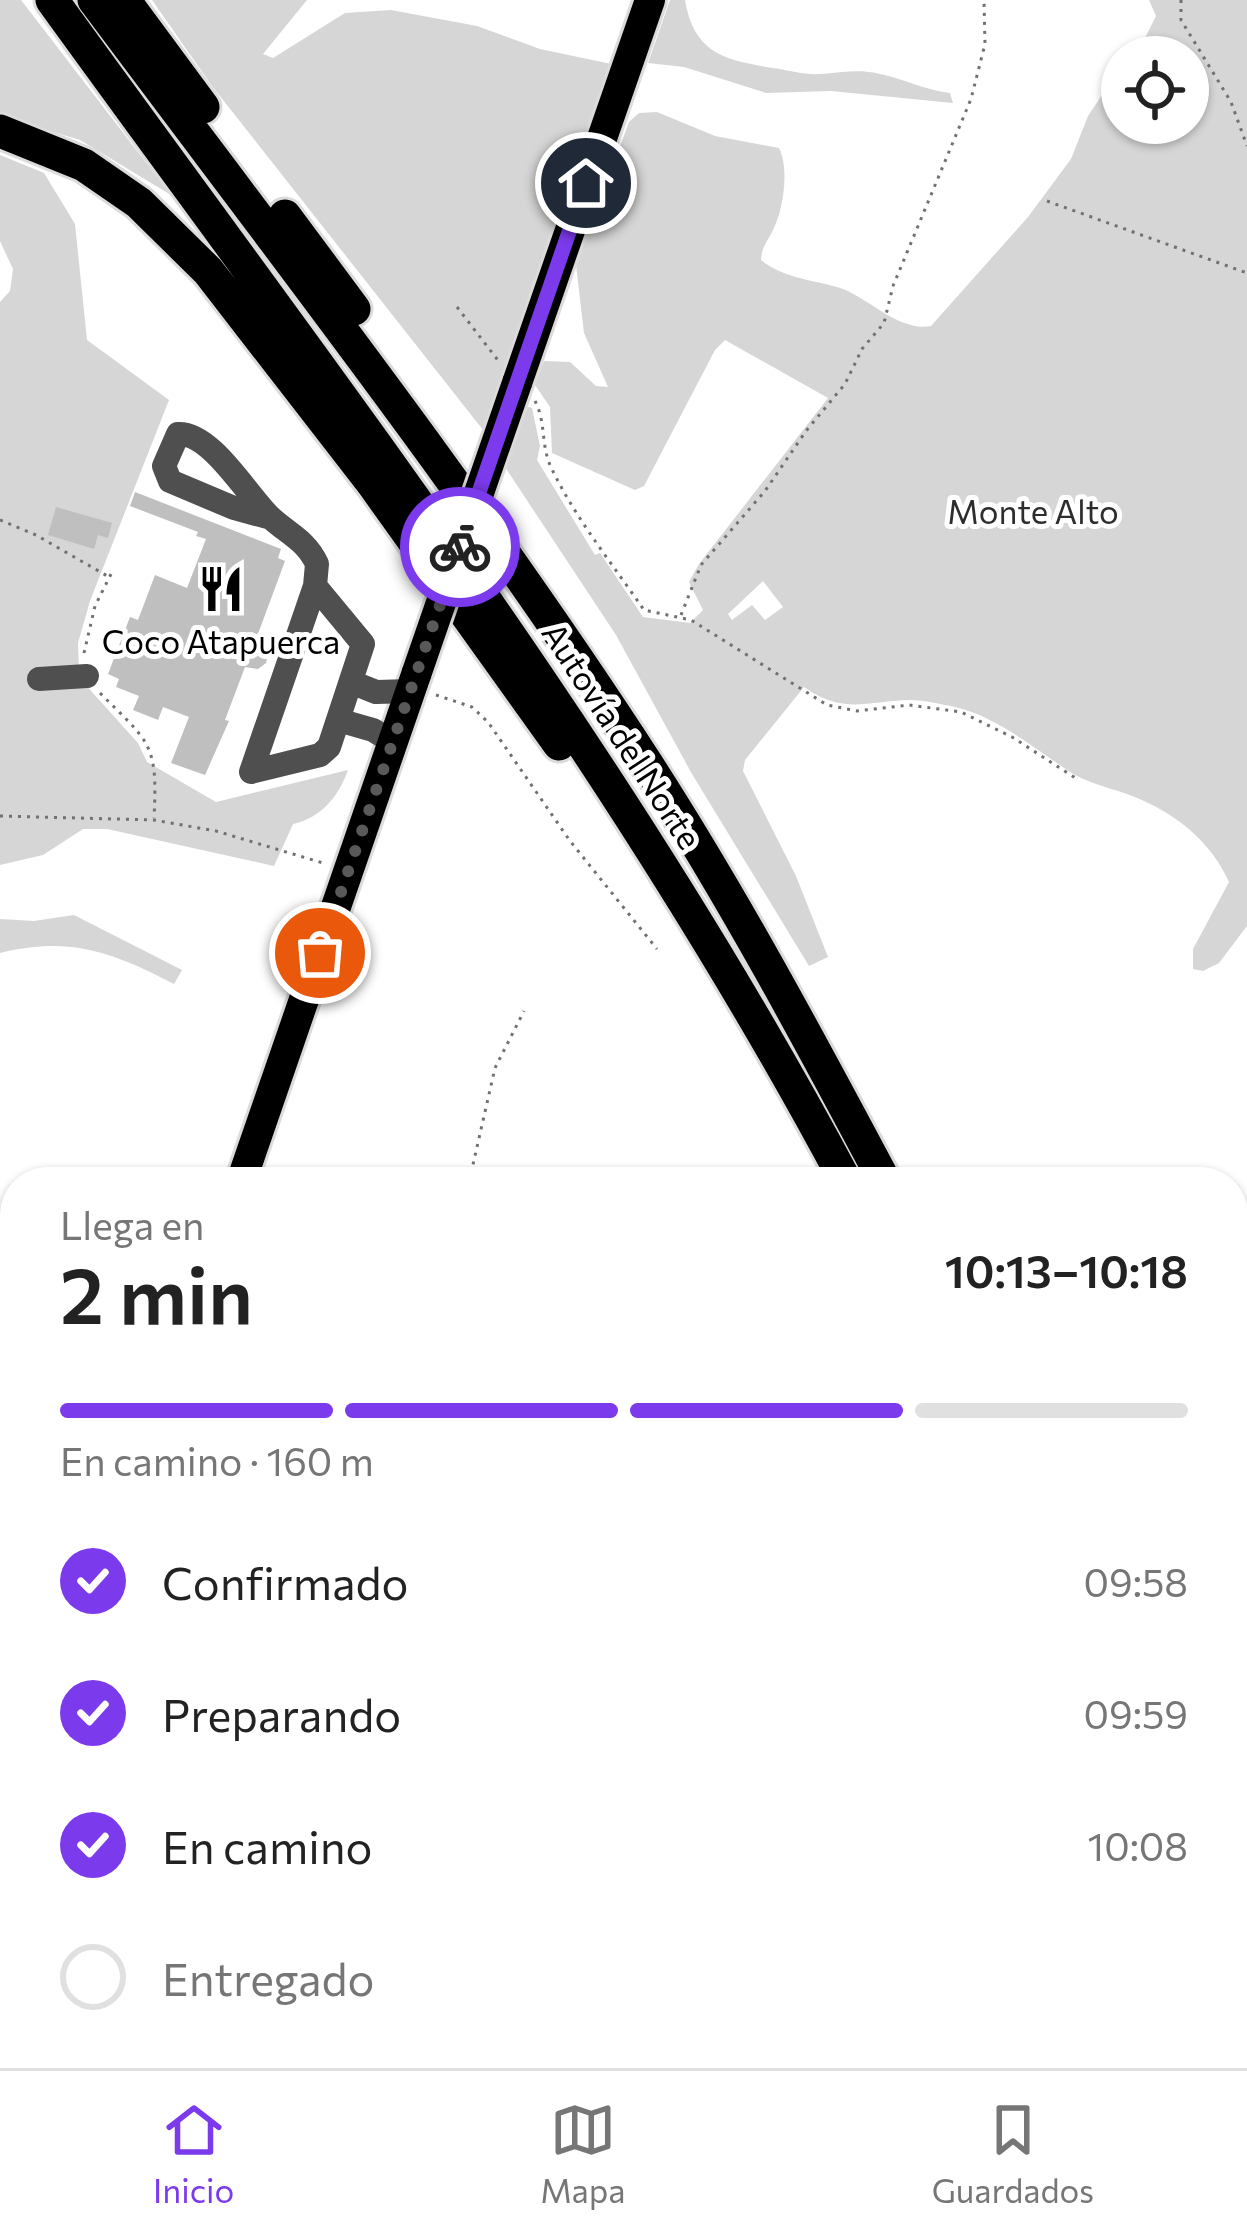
<!DOCTYPE html>
<html lang="es">
<head>
<meta charset="utf-8">
<style>
	body { margin:0; font-family:Commissioner,sans-serif; background:#f2f2f2; color:#222; height:100vh; display:flex; flex-direction:column; font-size:45px; white-space:nowrap }
	* { box-sizing:border-box; margin:0 }
	p { font-size:39px; color:#767676 }
	.icon { flex:none; width:66px; height:66px; fill:none; stroke:currentColor; stroke-width:2; stroke-linecap:round; stroke-linejoin:round }
	.map { position:relative; flex:1; overflow:hidden }
	.panel { position:absolute; left:0px; top:1167px; width:1248px; height:903px; display:flex; flex-direction:column; background:#fff; border-radius:48px 48px 0 0; box-shadow:0 3px 9px #0004 }
	.panel>* { flex:none }
	.buttons { position:absolute; left:1101px; top:36px; display:grid; gap:24px }
	.buttons a { display:grid; place-items:center; width:108px; height:108px; border-radius:50%; background:#fff; box-shadow:0 3px 9px #0004; font-size:60px }
	.pin { position:absolute; display:grid; place-items:center; width:102px; height:102px; color:#fff; margin:-51px; border:6px solid #fff; border-radius:50%; box-shadow:0 3px 12px #0007 }
	.courier { position:absolute; display:grid; place-items:center; width:120px; height:120px; margin:-60px; border:9px solid #7c3aed; border-radius:50%; background:#fff; color:#222; box-shadow:0 3px 15px #0007 }
	.headline em { font-style:normal; font-weight:600 }
	.headline div { display:flex; flex-direction:column-reverse }
	.headline { display:flex; align-items:center; justify-content:space-between; height:204px; padding:0 60px }
	h1 { font-size:78px; font-weight:600; line-height:90px }
	.bar { display:grid; grid-template-columns:repeat(4,1fr); gap:18px 12px; align-content:center; height:144px; padding:0 60px }
	.bar i { height:15px; border-radius:9px; background:#e0e0e0 }
	.bar .on { background:#7c3aed }
	.bar p { grid-column:span 4 }
	ol { padding:0 60px; list-style:none }
	li { display:flex; align-items:center; gap:36px; height:132px }
	li p { margin-inline-start:auto }
	li .icon { padding:12px; border-radius:50%; background:#7c3aed; color:#fff; stroke-width:4 }
	li:last-child { color:#767676 }
	li i { width:66px; height:66px; border:6px solid #e0e0e0; border-radius:50% }
	.tab-bar { display:flex; justify-content:space-around; align-items:center; height:168px; border-top:3px solid #e0e0e0; background:#fff; font-size:33px; color:#767676 }
	.tab-bar a { display:grid; justify-items:center; gap:6px }
	.tab-bar .on { color:#7c3aed }
	.map>svg:first-child { display:block }
</style>
</head>
<body>
<div class="map">
<svg width="1247" height="2068" viewBox="0 0 1247 2068">
	<rect width="100%" height="100%" fill="#fff"/>
	<path fill="#d6d6d6" fill-rule="evenodd" d="M0,0H21L171,195L80,140L0,116Z
		M152,0H307L263,54L273,58L345,13L391,10L477,26L540,49L616,65L487,435L212,86Z
		M670,0H685C694,54 725,60 773,68C788,70 804,75 820,74C840,73 856,69 876,73C902,78 924,90 950,93L953,103L831,91L766,93L684,67L648,63Z
		M1149,0H1247V926L1219,963L1203,971L1193,969V949L1229,882C1212,844 1181,818 1144,801C1122,790 1097,787 1075,775C1038,752 999,717 955,707C940,704 925,700 910,700C867,701 843,715 804,687L745,760L743,771L796,876L828,957L809,966L692,774L616,635L505,467L526,406L532,408L540,446L537,460L595,555L600,553L643,617L690,623L703,610L689,582L699,564L828,398L725,340L715,350L644,486L635,490L552,453L550,407L535,385L544,361L570,362L596,386L608,387L584,333L576,265L629,122L639,113L657,112L715,136L779,148C790,170 783,213 771,234C765,245 762,247 761,260C783,279 816,280 843,289C871,300 900,332 931,326L1028,217L1071,159L1088,116L1122,65V123H1188V57H1127L1145,38L1156,16ZM763,581L783,607L765,620L752,605L732,620L728,614Z
		M0,155L44,173L75,224L87,340L169,400L90,601L78,643L79,670L83,682L138,743L147,762L216,802L348,770C339,796 321,818 293,824L274,866L107,829H83L43,855L0,865V302L10,291L13,269L0,241Z
		M74,915L182,970L174,984C112,952 70,936 0,953V919L34,921Z
		M0,1979L15,1982V2055H310L312,2068H0Z
		M894,2055H1199L1203,2068H877Z"/>
	<path fill="#bfbfbf" d="M135,492L281,549L278,558L285,561L255,642L268,653L266,663L258,669L245,667L225,720L229,721L205,775L171,763L189,717L163,707L158,720L133,710L139,696L116,687L119,679L108,674L130,617L138,620L155,575L187,588L206,539L196,536L198,532L130,506Z
		M56,507L112,523L108,538L98,535L94,549L48,535Z
		M0,1362L15,1365V1409L0,1406Z
		M0,1591L15,1596V1629L11,1628L2,1653Z"/>
	<g fill="none" stroke-linecap="round" stroke-linejoin="round">
		<defs>
			<path id="major" d="M517,383L650,0
				M241,1182L417,672
				M0,1868L15,1825"/>
			<path id="highway" d="M52,0C331,386 621,759 846,1182
				M94,0C282,252 476,500 647,764C734,899 810,1041 885,1182
				M124,0L203,107
				M0,131L84,165L139,203L208,271L373,484L559,744
				M285,216L354,309
				M1233,1929L1247,1966
				M1233,2038L1244,2068"/>
		</defs>
		<use href="#major" stroke="#dbdbdb" stroke-width="36"/>
		<use href="#highway" stroke="#dbdbdb" stroke-width="39"/>
		<path stroke="#717171" stroke-width="3" stroke-dasharray="3 6" stroke-linecap="butt" d="M1181,0V20L1231,102L1247,146
			M1047,201L1247,273
			M457,307L500,363
			M535,401C546,422 541,444 550,465C573,515 613,565 644,610L691,620L827,705L857,711L909,705L961,712L1012,737L1077,779
			M0,520L36,535L109,577
			M681,615L701,565L765,491L806,431L845,384L862,349L884,323L893,286L971,99L985,44L984,0
			M84,653L95,606L112,572
			M100,693C150,743 158,743 154,818
			M436,695L472,707L488,722L570,841L657,949
			M0,816L154,820L216,831L323,863
			M469,1182L495,1068L524,1011
			M1233,1680L1247,1671
			M0,1794L15,1754
			M0,1962L15,1966
			M332,2055L392,2068
			M869,2068L881,2055"/>
		<path stroke="#4f4f4f" stroke-width="24" d="M271,518L234,508L170,481L164,466L178,434C211,432 247,495 270,517C288,534 306,540 317,564L315,586
			M315,586L363,644L329,747L320,755L251,772Z
			M39,679L87,676
			M351,682L376,692L411,691
			M338,720L373,730L391,741
			M0,1440L15,1443
			M0,1517L15,1474"/>
		<use href="#major" stroke="#000" stroke-width="30"/>
		<use href="#highway" stroke="#000" stroke-width="33"/>
		<defs>
			<path id="major-bridge" d="M417,672L517,383"/>
		</defs>
		<use href="#major-bridge" stroke="#dbdbdb" stroke-width="36" stroke-linecap="butt"/>
		<use href="#major-bridge" stroke="#000" stroke-width="30"/>
	</g>
	<g fill="none" stroke-linecap="round" stroke-linejoin="round">
		<path stroke="#595959" stroke-width="12" stroke-dasharray="0 21.6" d="M320,953L460,547"/>
		<path stroke="#7c3aed" stroke-width="15" d="M460,547L586,183"/>
	</g>
	<defs>
		<symbol id="restaurant-bare" viewBox="-9 -9 18 18"><path d="M-5-6h1v4h1v-4h1v4h1v-4h1v5L-1.5 .5V6h-2V.5L-5-1ZM5-6V6H3V1.5H1.5Q1.5-4 5-6Z" fill="#000" stroke="#fff" stroke-width="2.5" paint-order="stroke"/></symbol>
	</defs>
	<g fill-rule="evenodd">
		<use href="#restaurant-bare" x="188" y="556" width="66" height="66"/>
	</g>
	<g text-anchor="middle" dominant-baseline="central" stroke-width="10" stroke-linejoin="round" paint-order="stroke">
		<g font-size="33" fill="#2d2d2d" stroke="#fff">
			<text x="1033" y="510">Monte Alto</text>
		</g>
		<g font-size="33" fill="#000" stroke="#fff">
			<text x="221" y="640">Coco Atapuerca</text>
		</g>
		<g font-size="33" fill="#000" stroke="#fff">
			<text transform="translate(623 735) rotate(57)">Autovía del Norte</text>
		</g>
	</g>
</svg>
<div class="buttons">
<a><svg class="icon" aria-label="locate" viewBox="0 0 24 24"><circle cx="12" cy="12" r="6"/><path d="M12 2v4M12 18v4M2 12h4M18 12h4"/></svg></a>
</div>
<div class="pin" style="left:320px;top:953px;background:#ea580c"><svg class="icon" aria-label="bag" viewBox="0 0 24 24"><path d="M5 8h14l-1 12H6zM9 8a3 3 0 0 1 6 0"/></svg></div>
<div class="pin" style="left:586px;top:183px;background:#1f2937"><svg class="icon" aria-label="home" viewBox="0 0 24 24"><path d="M3 11l9-7 9 7M6 9v11h12V9"/></svg></div>
<div class="courier" style="left:460px;top:547px"><svg class="icon" aria-label="bike" viewBox="0 0 24 24"><circle cx="6" cy="16" r="4"/><circle cx="18" cy="16" r="4"/><path d="M6 16l4-8h5l3 8M10 8l3 8H6M13 5h3"/></svg></div>
<section class="panel">
<div class="headline"><div><h1>2 min</h1><p>Llega en</p></div><em>10:13–10:18</em></div>
<div class="bar"><i class="on"></i><i class="on"></i><i class="on"></i><i></i><p>En camino · 160 m</p></div>
<ol>
<li><svg class="icon" aria-label="check" viewBox="0 0 24 24"><path d="M5 12l5 5 9-10"/></svg>Confirmado<p>09:58</p></li>
<li><svg class="icon" aria-label="check" viewBox="0 0 24 24"><path d="M5 12l5 5 9-10"/></svg>Preparando<p>09:59</p></li>
<li><svg class="icon" aria-label="check" viewBox="0 0 24 24"><path d="M5 12l5 5 9-10"/></svg>En camino<p>10:08</p></li>
<li><i></i>Entregado</li>
</ol>
</section>
</div>
<nav class="tab-bar">
<a class="on"><svg class="icon" aria-label="home" viewBox="0 0 24 24"><path d="M3 11l9-7 9 7M6 9v11h12V9"/></svg>Inicio</a>
<a><svg class="icon" aria-label="map" viewBox="0 0 24 24"><path d="M3 6l6-2 6 2 6-2v14l-6 2-6-2-6 2zM9 4v14M15 6v14"/></svg>Mapa</a>
<a><svg class="icon" aria-label="saved" viewBox="0 0 24 24"><path d="M7 4h10v16l-5-4-5 4z"/></svg>Guardados</a>
</nav>
</body>
</html>
